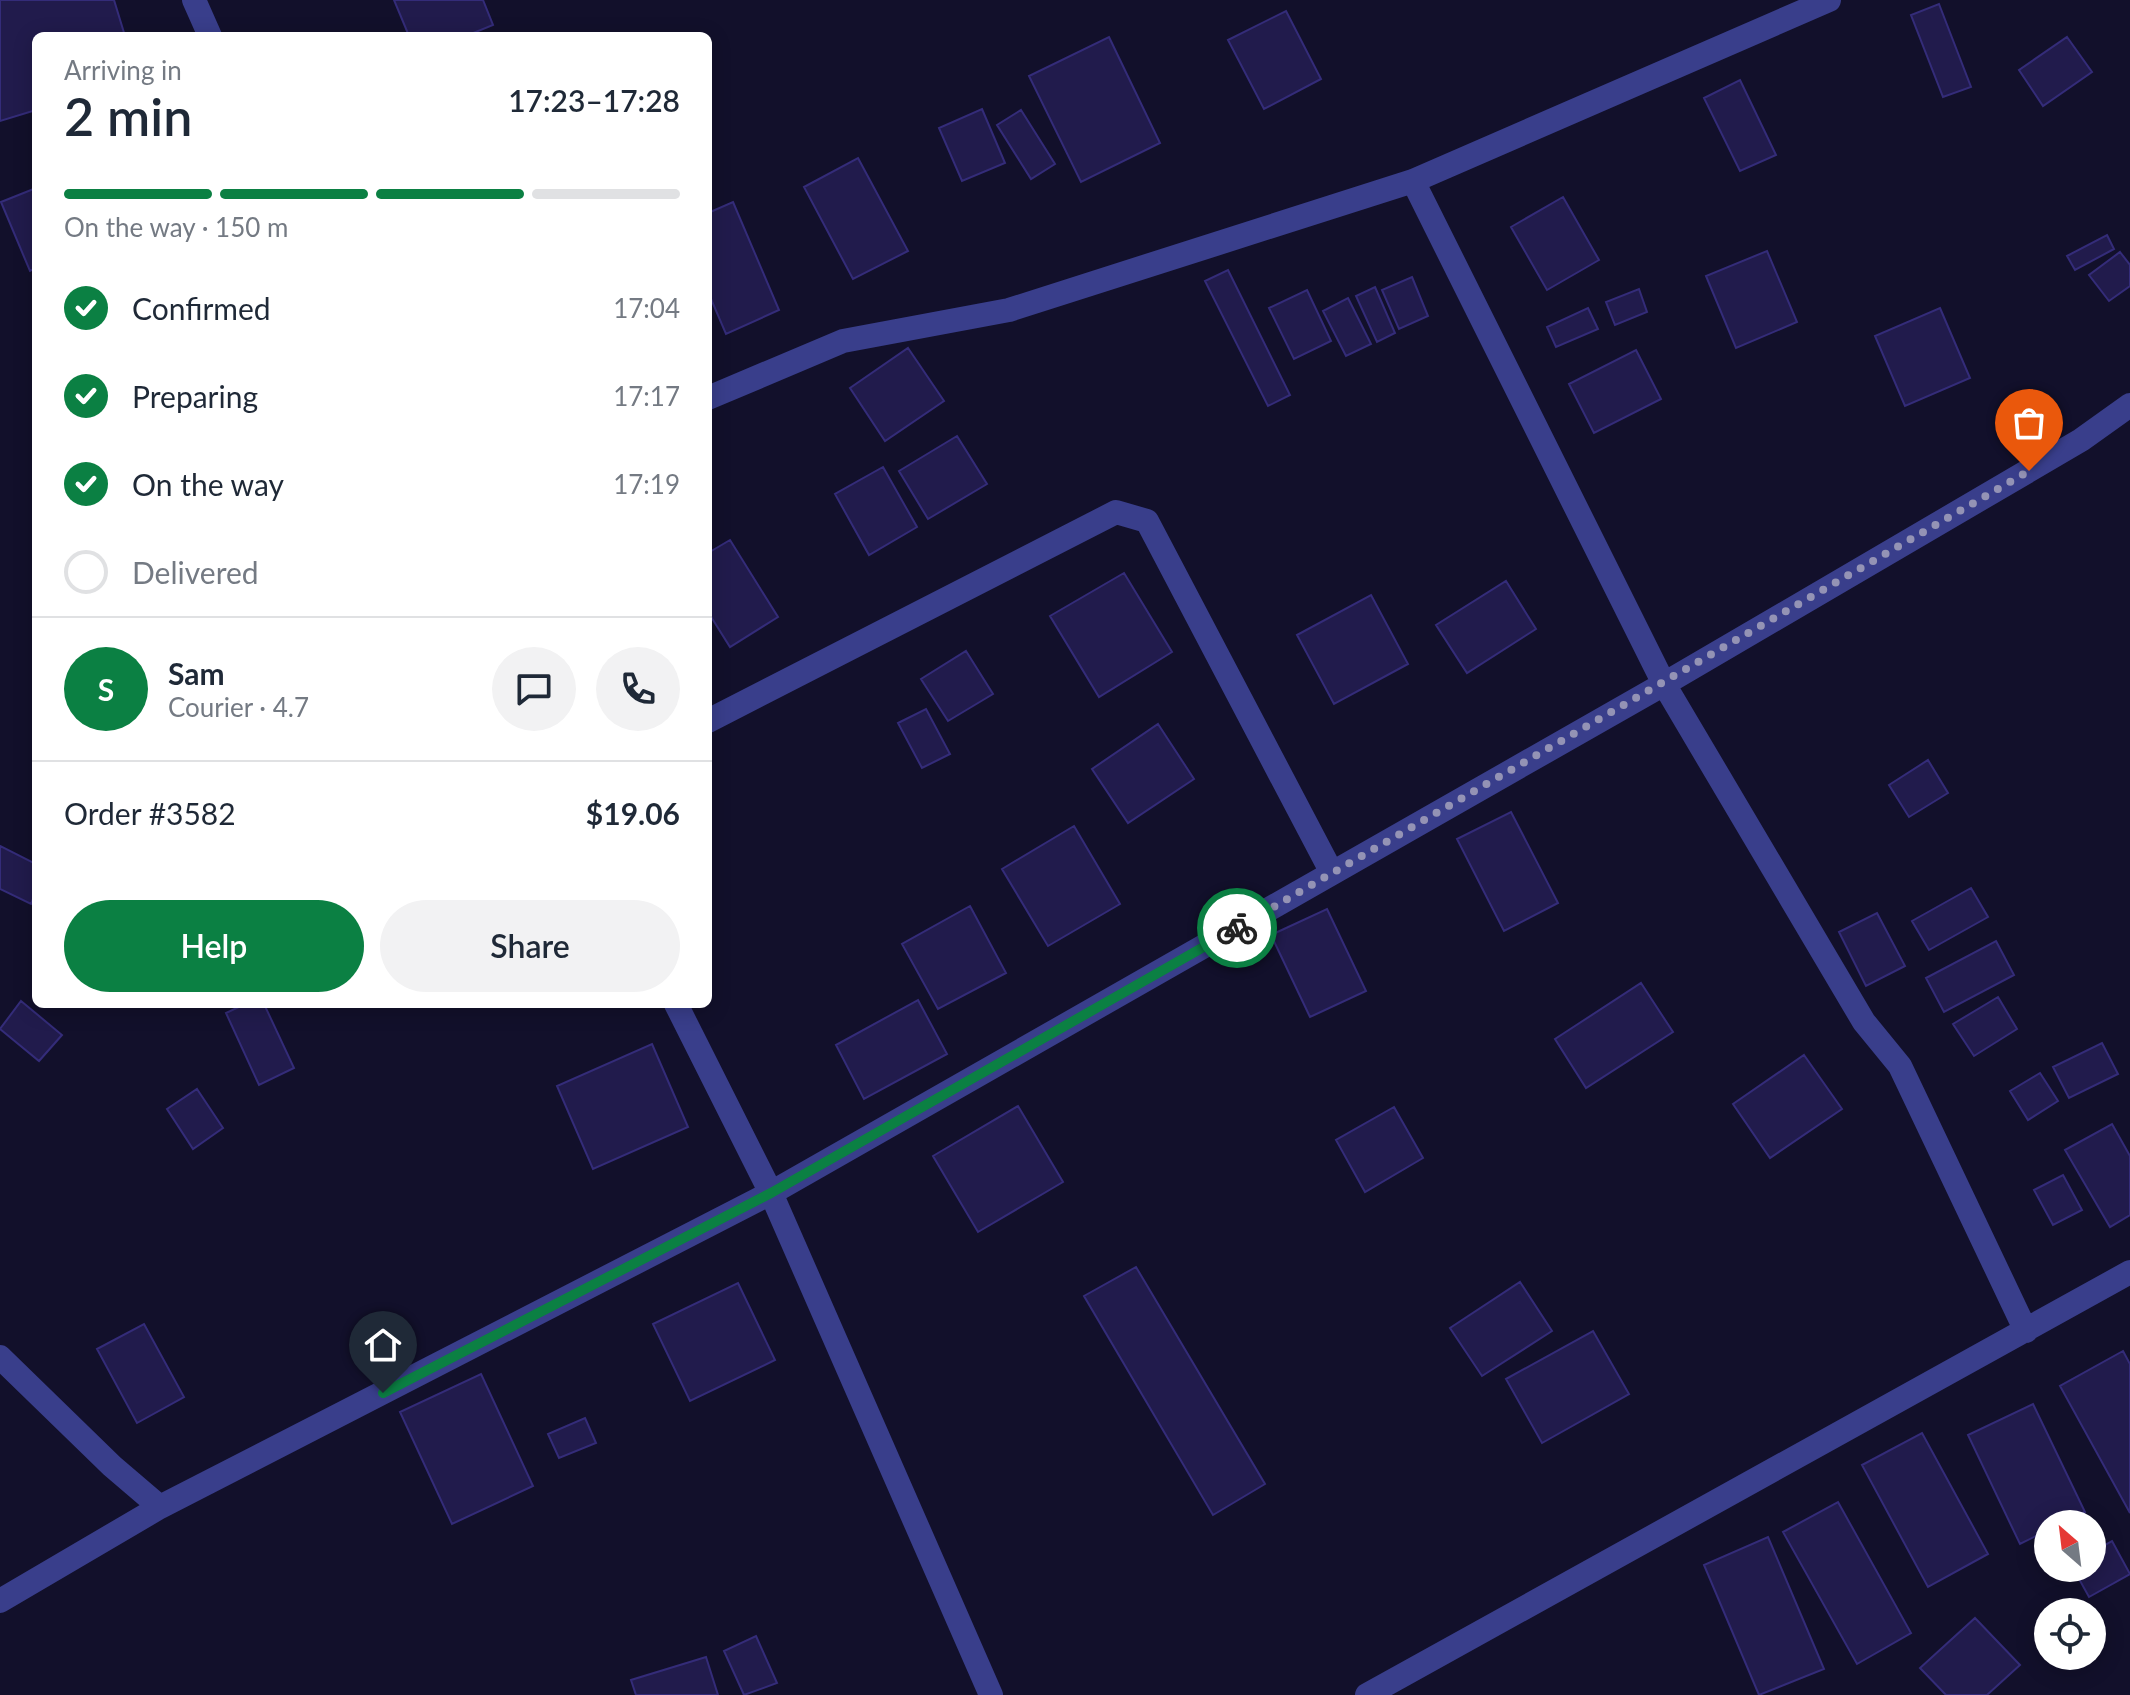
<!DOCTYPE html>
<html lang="en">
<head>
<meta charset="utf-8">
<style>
	body { margin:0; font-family:Lato,sans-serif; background:#f2f2f3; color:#1f2937; height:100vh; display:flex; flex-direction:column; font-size:30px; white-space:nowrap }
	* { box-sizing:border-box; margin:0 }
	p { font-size:26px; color:#747a83 }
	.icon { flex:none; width:44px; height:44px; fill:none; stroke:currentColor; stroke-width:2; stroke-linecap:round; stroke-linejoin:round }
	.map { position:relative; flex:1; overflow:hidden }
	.details { position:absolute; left:32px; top:32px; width:680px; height:976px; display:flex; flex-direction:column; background:#fff; border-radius:12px; box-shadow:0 4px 20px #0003 }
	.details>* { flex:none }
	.needle { width:52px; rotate:332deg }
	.controls { position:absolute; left:2034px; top:1510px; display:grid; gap:16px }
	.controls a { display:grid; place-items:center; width:72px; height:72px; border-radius:50%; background:#fff; box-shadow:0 4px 20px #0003; font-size:40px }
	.pin { position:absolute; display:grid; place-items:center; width:68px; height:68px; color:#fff; margin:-82px -34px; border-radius:50% 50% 50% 0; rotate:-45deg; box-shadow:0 0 8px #0007 }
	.pin .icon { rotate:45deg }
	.courier { position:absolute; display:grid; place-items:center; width:80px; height:80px; margin:-40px; border:6px solid #0b8043; border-radius:50%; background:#fff; color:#222; box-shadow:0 2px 10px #0007 }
	.head em { font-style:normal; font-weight:600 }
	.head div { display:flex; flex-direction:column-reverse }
	.head { display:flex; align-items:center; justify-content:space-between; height:136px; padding:0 32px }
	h1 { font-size:52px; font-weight:600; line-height:60px }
	.bar { display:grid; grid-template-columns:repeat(4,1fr); gap:12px 8px; align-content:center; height:96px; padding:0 32px }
	.bar i { height:10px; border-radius:6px; background:#e0e1e3 }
	.bar .current { background:#0b8043 }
	.bar p { grid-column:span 4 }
	.line { display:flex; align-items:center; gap:20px; padding:0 32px; border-top:2px solid #e0e1e3 }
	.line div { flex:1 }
	.round { display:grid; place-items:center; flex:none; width:84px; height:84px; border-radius:42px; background:#f2f2f3 }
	ol { padding:0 32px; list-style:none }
	li { display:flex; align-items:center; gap:24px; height:88px }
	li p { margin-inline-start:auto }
	li .icon { padding:8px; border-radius:50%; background:#0b8043; color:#fff; stroke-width:4 }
	li:last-child { color:#747a83 }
	li i { width:44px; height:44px; border:4px solid #e0e1e3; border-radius:50% }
	.primary-button { display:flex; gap:16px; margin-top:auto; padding:16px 32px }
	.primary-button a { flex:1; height:92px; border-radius:48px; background:#0b8043; color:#fff; font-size:32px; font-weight:600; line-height:92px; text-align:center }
	.primary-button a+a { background:#f2f2f3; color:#1f2937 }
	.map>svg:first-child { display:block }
</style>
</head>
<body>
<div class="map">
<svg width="2130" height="1695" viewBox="0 0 2130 1695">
	<rect width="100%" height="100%" fill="#12102b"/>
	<path fill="#211b4c" stroke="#342c79" stroke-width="2" d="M0,0H114L125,36H36V110L0,121Z
		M394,0H483L493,25L466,36H409Z
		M1939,4L1971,87L1943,97L1911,15Z
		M1286,11L1321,79L1264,109L1228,40Z
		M1109,37L1160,143L1081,182L1029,76Z
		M2067,37L2092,72L2043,106L2019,70Z
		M1740,80L1776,155L1740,171L1704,98Z
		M982,109L1005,163L962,181L939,128Z
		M1021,110L1055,164L1031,179L997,125Z
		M858,158L908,251L853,279L804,187Z
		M36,188V268L30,271L1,202Z
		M1563,197L1599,260L1547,290L1511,227Z
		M733,202L779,310L726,334L708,292V213Z
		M2107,235L2114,249L2075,270L2067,256Z
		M1767,251L1797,322L1736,348L1706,276Z
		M2120,252L2130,265V286L2109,301L2089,275Z
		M1228,270L1290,395L1268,406L1205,281Z
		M1412,277L1428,316L1399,329L1382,290Z
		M1375,287L1395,333L1377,342L1356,296Z
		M1639,289L1647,312L1615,325L1606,302Z
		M1307,290L1331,341L1294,359L1269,308Z
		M1348,298L1371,344L1346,356L1323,311Z
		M1588,308L1598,329L1556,347L1547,327Z
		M1940,308L1970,378L1905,406L1875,336Z
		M908,348L944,401L885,441L850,388Z
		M1636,350L1661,399L1594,433L1569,384Z
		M957,436L987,484L928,519L899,471Z
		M883,467L917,527L869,555L835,494Z
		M730,540L778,617L730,647L708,612V553Z
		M1124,573L1172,652L1099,697L1050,616Z
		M1506,581L1536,629L1467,673L1436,625Z
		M1371,595L1408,664L1334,704L1297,635Z
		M966,651L993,694L948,721L921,679Z
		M926,709L950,754L922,768L898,723Z
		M1158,724L1194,779L1128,823L1092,769Z
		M1928,760L1948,793L1909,817L1889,785Z
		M1511,812L1558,903L1504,931L1457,839Z
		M1074,826L1120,904L1048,946L1002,869Z
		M0,846L36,864V892L31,904L0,889Z
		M1971,888L1988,917L1929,950L1912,921Z
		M970,906L1006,973L938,1009L902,944Z
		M1327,909L1366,991L1310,1017L1271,935Z
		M1877,913L1905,966L1866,986L1839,932Z
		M1996,941L2014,975L1944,1012L1926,978Z
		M1641,983L1673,1032L1586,1088L1555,1039Z
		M1998,997L2017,1029L1974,1056L1953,1024Z
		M918,1000L947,1054L864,1099L836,1045Z
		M21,1001L62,1035L39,1061L0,1029Z
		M245,1004H264L294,1068L259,1085L226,1013Z
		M2102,1043L2118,1074L2069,1098L2053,1067Z
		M652,1044L688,1127L593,1169L557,1086Z
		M1804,1055L1842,1109L1770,1158L1733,1104Z
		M2040,1073L2058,1101L2028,1120L2010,1091Z
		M197,1089L223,1128L193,1149L167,1109Z
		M1018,1106L1063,1182L978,1232L933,1156Z
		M1394,1107L1423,1158L1365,1192L1336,1140Z
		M2112,1124L2130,1156V1215L2110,1227L2065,1150Z
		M2063,1175L2082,1210L2053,1225L2034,1190Z
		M1136,1267L1265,1484L1213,1515L1084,1296Z
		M1520,1282L1552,1331L1482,1376L1450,1328Z
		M738,1283L775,1360L690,1401L653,1324Z
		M144,1324L184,1397L137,1423L97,1349Z
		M1593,1331L1629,1394L1542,1443L1506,1379Z
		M2123,1351L2130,1364V1513L2060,1386Z
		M481,1374L533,1486L452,1524L400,1412Z
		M2033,1404L2085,1512L2061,1524H2048V1530L2020,1544L1968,1435Z
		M585,1418L596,1443L559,1458L548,1434Z
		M1922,1433L1988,1554L1928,1587L1862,1465Z
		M1838,1502L1911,1633L1857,1664L1783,1532Z
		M1768,1537L1824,1669L1759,1695L1704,1565Z
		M2112,1541L2130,1574L2089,1597L2073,1568H2092V1552Z
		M1975,1618L2020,1665L1987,1695H1946L1920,1668Z
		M756,1636L777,1683L744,1695L724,1651Z
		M706,1657L718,1695H636L631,1680Z"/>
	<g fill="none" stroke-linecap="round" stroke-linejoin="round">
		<path stroke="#393e8b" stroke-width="24" d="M194,0L210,36
			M1413,181L1664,684L1864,1022L1900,1066L2026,1331
			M708,398L843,341L1009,310L1413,181L1829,0
			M708,721L1116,512L1147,521L1332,873
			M676,1004L771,1193L991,1695
			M0,1357L112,1466L160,1507
			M0,1601L160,1507L771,1193L1664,684L2081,440L2130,405
			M1367,1695L2130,1272"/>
	</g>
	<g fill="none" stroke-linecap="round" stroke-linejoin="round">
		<path stroke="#9493b5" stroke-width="8" stroke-dasharray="0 14.4" d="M1237,928L2029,471"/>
		<path stroke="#0b8043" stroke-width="10" d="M383,1393L771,1193L1237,928"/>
	</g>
</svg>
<div class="controls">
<a><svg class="needle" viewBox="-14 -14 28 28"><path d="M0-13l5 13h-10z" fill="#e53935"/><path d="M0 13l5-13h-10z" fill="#747a83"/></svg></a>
<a><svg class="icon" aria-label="locate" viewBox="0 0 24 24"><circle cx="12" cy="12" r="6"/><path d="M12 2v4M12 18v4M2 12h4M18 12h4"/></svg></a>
</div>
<div class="pin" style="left:2029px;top:471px;background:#ea580c"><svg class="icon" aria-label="bag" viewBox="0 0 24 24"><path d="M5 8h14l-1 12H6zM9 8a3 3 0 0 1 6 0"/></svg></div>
<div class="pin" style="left:383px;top:1393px;background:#1f2937"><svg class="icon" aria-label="home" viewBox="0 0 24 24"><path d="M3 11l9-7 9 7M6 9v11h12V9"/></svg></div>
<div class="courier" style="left:1237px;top:928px"><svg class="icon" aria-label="bike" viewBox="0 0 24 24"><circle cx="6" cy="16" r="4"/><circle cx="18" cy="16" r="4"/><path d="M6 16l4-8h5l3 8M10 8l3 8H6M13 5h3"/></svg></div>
<section class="details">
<div class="head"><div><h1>2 min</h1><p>Arriving in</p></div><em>17:23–17:28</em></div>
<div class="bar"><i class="current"></i><i class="current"></i><i class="current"></i><i></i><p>On the way · 150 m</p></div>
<ol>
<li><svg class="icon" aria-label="check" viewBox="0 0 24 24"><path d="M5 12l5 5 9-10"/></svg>Confirmed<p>17:04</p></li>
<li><svg class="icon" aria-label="check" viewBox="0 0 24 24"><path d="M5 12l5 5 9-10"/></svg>Preparing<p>17:17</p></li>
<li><svg class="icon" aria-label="check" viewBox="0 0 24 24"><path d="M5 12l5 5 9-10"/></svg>On the way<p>17:19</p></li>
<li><i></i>Delivered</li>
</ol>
<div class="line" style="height:144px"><b class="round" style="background:#0b8043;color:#fff">S</b><div><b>Sam</b><p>Courier · 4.7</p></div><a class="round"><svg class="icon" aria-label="chat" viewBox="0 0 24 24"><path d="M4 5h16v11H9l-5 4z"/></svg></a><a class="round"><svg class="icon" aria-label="phone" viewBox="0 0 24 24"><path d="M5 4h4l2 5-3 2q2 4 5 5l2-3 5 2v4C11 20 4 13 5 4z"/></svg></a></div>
<div class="line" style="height:104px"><div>Order #3582</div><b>$19.06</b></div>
<div class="primary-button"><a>Help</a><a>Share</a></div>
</section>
</div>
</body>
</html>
